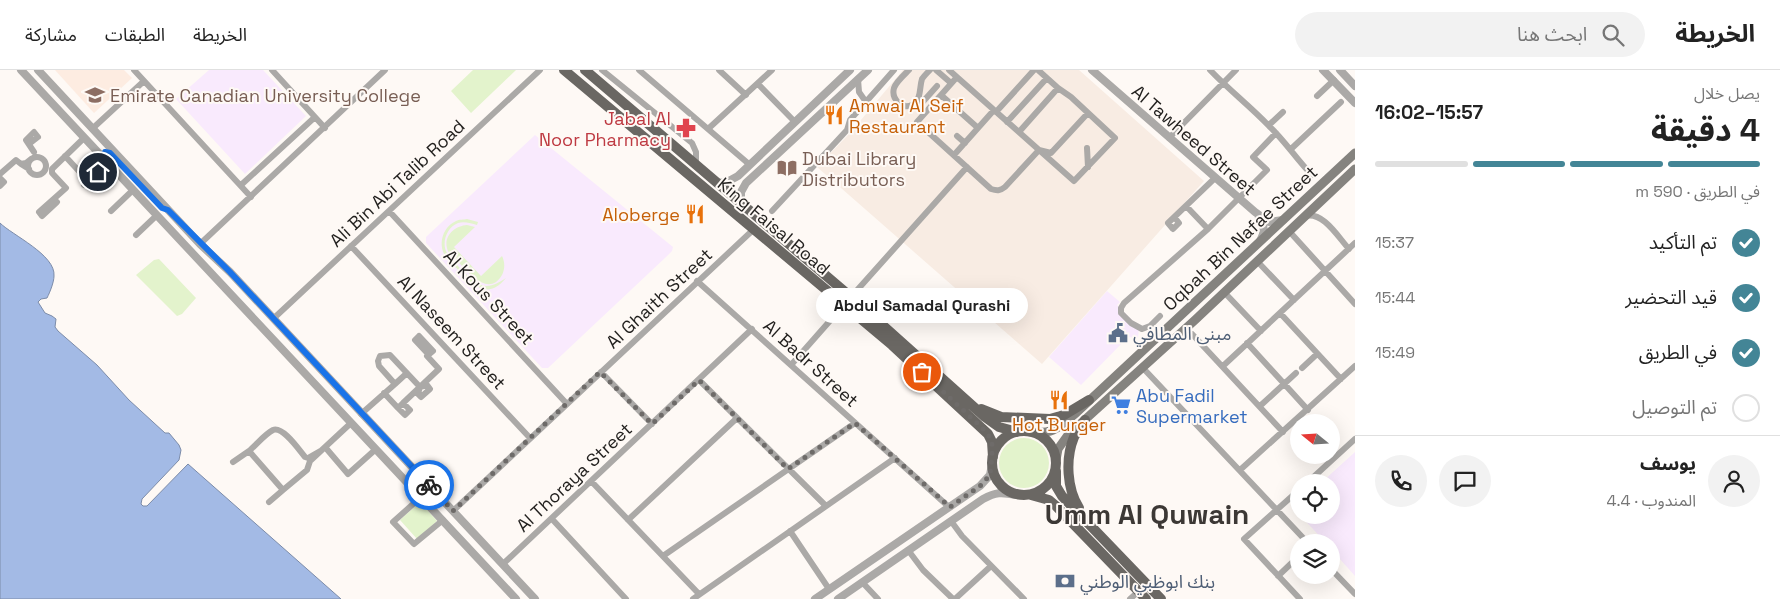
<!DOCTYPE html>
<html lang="ar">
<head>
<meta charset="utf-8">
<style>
	body { margin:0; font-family:"Space Grotesk","Noto Sans Arabic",sans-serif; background:#f2f2f2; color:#222; direction:rtl; height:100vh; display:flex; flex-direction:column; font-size:19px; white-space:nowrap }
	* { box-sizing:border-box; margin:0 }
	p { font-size:16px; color:#767676 }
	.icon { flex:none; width:28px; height:28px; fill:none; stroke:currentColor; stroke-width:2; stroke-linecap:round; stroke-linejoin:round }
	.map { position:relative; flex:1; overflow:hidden; direction:ltr }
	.side { display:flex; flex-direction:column; background:#fff; width:425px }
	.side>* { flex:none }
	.needle { width:32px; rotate:288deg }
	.fabs { position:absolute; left:1290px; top:344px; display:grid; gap:10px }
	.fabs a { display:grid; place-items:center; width:50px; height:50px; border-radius:50%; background:#fff; box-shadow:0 5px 20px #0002; font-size:25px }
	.pin { position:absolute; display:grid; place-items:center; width:42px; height:42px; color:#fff; margin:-21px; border:2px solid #fff; border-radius:50%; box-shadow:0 1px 5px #0007 }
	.courier { position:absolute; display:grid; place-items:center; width:50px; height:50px; margin:-25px; border:4px solid #1a73e8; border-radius:50%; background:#fff; color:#222; box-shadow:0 1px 6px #0007 }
	.bubble { position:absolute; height:35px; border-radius:18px; background:#fff; box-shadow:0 5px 20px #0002; font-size:16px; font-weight:700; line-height:35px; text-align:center; direction:rtl }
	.head em { font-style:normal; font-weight:700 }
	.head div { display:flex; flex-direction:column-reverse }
	.head { display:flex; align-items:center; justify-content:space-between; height:85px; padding:0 20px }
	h1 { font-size:32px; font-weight:700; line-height:38px }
	.bar { display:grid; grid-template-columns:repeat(4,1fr); gap:8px 5px; align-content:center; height:60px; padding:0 20px }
	.bar i { height:6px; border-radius:4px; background:#e0e0e0 }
	.bar .current { background:#438596 }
	.bar p { grid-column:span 4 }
	.line { display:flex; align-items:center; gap:12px; padding:0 20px; border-top:1px solid #e0e0e0 }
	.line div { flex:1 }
	.round { display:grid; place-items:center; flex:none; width:52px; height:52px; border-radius:26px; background:#f2f2f2 }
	ol { padding:0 20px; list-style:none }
	li { display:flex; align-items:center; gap:15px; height:55px }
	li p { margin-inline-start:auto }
	li .icon { padding:5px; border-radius:50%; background:#438596; color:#fff; stroke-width:4 }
	li:last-child { color:#767676 }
	li i { width:28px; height:28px; border:2px solid #e0e0e0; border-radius:50% }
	header { display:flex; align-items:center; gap:30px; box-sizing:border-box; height:70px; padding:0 25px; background:#fff; border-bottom:1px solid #e0e0e0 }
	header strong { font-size:24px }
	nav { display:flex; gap:28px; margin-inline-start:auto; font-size:18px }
	.search { width:350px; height:45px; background:#f2f2f2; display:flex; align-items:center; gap:12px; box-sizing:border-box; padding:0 18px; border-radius:28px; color:#767676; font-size:19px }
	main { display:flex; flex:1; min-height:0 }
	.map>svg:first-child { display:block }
</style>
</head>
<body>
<header>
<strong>الخريطة</strong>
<div class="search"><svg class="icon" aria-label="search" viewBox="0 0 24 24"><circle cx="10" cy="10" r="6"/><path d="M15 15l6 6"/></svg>ابحث هنا</div>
<nav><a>الخريطة</a><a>الطبقات</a><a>مشاركة</a></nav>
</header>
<main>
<section class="side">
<div class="head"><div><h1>4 دقيقة</h1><p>يصل خلال</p></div><em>15:57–16:02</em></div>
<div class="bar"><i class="current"></i><i class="current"></i><i class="current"></i><i></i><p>في الطريق · 590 m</p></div>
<ol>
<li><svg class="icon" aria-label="check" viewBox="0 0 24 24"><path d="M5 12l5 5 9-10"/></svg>تم التأكيد<p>15:37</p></li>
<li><svg class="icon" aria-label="check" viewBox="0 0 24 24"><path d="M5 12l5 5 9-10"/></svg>قيد التحضير<p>15:44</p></li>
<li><svg class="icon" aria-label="check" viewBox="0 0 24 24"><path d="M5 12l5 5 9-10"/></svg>في الطريق<p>15:49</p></li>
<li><i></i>تم التوصيل</li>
</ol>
<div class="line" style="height:90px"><a class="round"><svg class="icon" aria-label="person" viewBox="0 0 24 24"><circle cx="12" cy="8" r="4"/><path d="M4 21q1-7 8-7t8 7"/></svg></a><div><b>يوسف</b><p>المندوب · 4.4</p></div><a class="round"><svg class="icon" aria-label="chat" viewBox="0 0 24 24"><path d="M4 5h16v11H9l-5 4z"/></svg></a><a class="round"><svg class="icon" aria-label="phone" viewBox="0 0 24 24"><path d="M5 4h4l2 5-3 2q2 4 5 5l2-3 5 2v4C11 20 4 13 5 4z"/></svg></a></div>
</section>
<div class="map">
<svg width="1355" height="529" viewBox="0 0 1355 529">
	<rect width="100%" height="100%" fill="#fef9f5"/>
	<path fill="#f9eafd" d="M209,0H263L306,46L245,104L176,29Z
		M535,65L673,177L672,181L666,187L548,298H542L426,173V167Z
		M1107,221L1120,232L1117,235L1139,257L1138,268L1128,267L1081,315L1049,287Z
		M1355,382V506L1331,479V472H1325L1300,445H1331V412H1322Z"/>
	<path fill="#f8ece3" d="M903,0H1079L1204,111L1042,294L817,97L850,63Z"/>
	<path fill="#fdece1" d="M55,0H124L132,8L94,43Z"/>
	<path fill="#e3f3cc" d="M473,0H516L471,43L451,21Z
		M467,149L478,152L477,155C471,153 464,151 458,153C447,157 441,173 447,183C450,189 475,214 481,215C490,218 498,213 506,208C488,230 474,216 459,201C455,196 446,190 444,184C438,172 444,156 456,151C459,149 464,150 467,149Z
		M467,155L475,157L454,177L481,206L502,186C505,192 505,199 502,205C490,226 471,206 462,196C458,191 451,186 448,181C442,167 454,156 467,155Z
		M159,189L196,228L182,244L177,246L136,205L154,190Z
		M999 393a25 25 0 1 1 50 0a25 25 0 1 1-50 0Z
		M420,432L437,451L417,469L400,450Z"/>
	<path fill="#a3bae5" stroke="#7c8ca9" d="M0,153C12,165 56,185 54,206C54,212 50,222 47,228L41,229L38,232L45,243L52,246L56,249L55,257L58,261L97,295L129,330L165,363H169L179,375L181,380L179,390L142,429L141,434L143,436H147L188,394L341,529H0Z"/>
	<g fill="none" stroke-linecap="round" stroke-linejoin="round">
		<path stroke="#aba9a7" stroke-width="6" d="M134,0L251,127
			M272,0L325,58
			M602,0L692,73L696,82V95
			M639,0L750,95
			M719,0L746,25
			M909,0C904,5 896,12 894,18C891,29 902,40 912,35C922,29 919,18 922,9C924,6 927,3 930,0
			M936,0L951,13
			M949,0L1074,111L1115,68L1071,27L1058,18L1038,0
			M1210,0C1229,20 1250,36 1269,56C1286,72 1296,89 1312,105
			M957,7L917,52L991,119C997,121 1000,121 1005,117L1039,80L1051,83L1088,43
			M858,9L859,22L866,32
			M758,14L795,52
			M941,25L978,58
			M1317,26L1334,10
			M912,36L920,35L937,16
			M996,42L1034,0
			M1007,52L1047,8
			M1269,55L1283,42
			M92,59L144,11
			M708,59L772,0
			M1019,62L1058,18
			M957,66L965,73
			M1169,68L1236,0
			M29,74L38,67L34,62L26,70L34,82
			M1087,78L1088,97
			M1291,79L1341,32
			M954,85L994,40
			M65,86L88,111L84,115
			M28 96a9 9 0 1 1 18 0a9 9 0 1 1-18 0Z
			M29,99L21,94L26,93L31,89
			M0,104L16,90L21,94
			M0,108L4,112L0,116
			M88,111L107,93
			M241,115L315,47
			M54,129L57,132L42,146L39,142L66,118L52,103V99L84,68
			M1187,137L1208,159
			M111,141L133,120
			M389,141L567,334
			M772,141L847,60L850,50L894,0
			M1305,146C1323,141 1338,167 1349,179
			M1175,148L1179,153L1173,159L1168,153L1215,108
			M1289,161L1355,234
			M136,165L156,146
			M200,174L385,0
			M351,176L530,368
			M1257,191L1294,230
			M697,211L949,437
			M1224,222L1261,261
			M851,227L967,97
			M1280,243L1341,309
			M1160,246L1150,256L1142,259L1131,253L1121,243V238L1124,233L1208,159L1267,100L1253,87L1276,63
			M273,249L540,0
			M1181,262L1192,264L1283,362
			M1247,273L1308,340
			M791,295L843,236
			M1223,296L1355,173
			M1142,297L1307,472
			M1302,298L1317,284
			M601,302L652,354
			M699,310L826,436
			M395,314L407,303
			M384,323L398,338
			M403,333L410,340L405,345L398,338L403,333L439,299L427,286L433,281L419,266L415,270L429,285
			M1260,336L1296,303
			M361,344L395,314L379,296L378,291L380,286L390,285L420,317L418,324L421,327L430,319L427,315L420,317
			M325,377L348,404L376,379
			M322,380L308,388L305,387C299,380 283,356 273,360C265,364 256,375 249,381L283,420L307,400L310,391L351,353
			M233,392L249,381
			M1240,400L1355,296
			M591,411L699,524
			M1308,412L1355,369
			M1299,420L1244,469L1300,529
			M421,427L393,452L414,474L443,450
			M269,432L283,420
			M453,441L753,160
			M552,449L626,529
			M628,450L737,348
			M951,451L962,466L1024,529
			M790,461L829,519
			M908,480L923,500L953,529
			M663,486L855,353
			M503,494L752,259
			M1331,499L1355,524
			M1278,506L1299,486
			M862,512L878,529
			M693,529L895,388
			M955,529L991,496
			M1130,529L1139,521"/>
		<path stroke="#aba9a7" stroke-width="8" d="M21,0L516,529
			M38,0L200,174L230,202L535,529
			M1092,0L1255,142L1269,152L1283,150
			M1323,0L1355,33
			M1340,0L1355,16
			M718,113L727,112L738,106L850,0
			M741,133V122L746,113L868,0
			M1259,148C1265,156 1265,162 1260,171
			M815,529L980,416L990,405L992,394
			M838,529L983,429C996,422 1001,422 1016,425"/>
		<path stroke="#85837f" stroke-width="9" d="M1030,362C1054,365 1059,357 1076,343L1355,83
			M1056,390L1058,379L1068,365L1195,250L1355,99"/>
		<path stroke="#6a6763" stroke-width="10" d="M564,0L892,275L988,364L992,372L993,387
			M585,0L851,227L985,347L999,357L1017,362
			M981,339L1001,347L1050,349L1064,345L1089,330
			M992 393a32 32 0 1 1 64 0a32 32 0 1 1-64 0Z
			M1056,401V416L1062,426L1161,529
			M1031,425L1049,430L1056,436L1146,529
			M1079,438C1067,419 1065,389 1074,367C1077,361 1081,356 1085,350"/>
	</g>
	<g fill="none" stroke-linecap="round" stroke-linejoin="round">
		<path stroke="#6e6b69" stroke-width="5" stroke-dasharray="0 9" d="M429,415L453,441L600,302L652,354L699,310L788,399L855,353L950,437L980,416L990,405L992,387V372L988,364L978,354L922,302"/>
		<path stroke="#1a73e8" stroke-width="6" d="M98,102L108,93L102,87L105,82L110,83L162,138L168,140L230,202L429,415"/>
	</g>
	<defs>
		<symbol id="university-bare" viewBox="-9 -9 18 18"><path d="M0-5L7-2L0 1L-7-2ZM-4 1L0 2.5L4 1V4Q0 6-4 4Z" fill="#8d6e63" stroke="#fef9f5" stroke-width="2.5" paint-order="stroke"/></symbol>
		<symbol id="restaurant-bare" viewBox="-9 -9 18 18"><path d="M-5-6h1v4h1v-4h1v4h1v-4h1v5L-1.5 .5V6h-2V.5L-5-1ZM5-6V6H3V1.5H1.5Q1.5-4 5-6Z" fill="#e8710a" stroke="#fef9f5" stroke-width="2.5" paint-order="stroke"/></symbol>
		<symbol id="pharmacy-bare" viewBox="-9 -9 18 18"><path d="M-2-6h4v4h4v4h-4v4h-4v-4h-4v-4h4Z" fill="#e0444e" stroke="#fef9f5" stroke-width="2.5" paint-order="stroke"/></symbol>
		<symbol id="library-bare" viewBox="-9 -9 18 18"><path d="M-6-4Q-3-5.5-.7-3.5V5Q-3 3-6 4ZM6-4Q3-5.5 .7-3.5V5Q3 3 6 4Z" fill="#8d6e63" stroke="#fef9f5" stroke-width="2.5" paint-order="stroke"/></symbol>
		<symbol id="civic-bare" viewBox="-9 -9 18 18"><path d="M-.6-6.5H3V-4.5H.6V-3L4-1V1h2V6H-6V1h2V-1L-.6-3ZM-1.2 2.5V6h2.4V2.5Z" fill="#5c6f8a" stroke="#fef9f5" stroke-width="2.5" paint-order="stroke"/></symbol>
		<symbol id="supermarket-bare" viewBox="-9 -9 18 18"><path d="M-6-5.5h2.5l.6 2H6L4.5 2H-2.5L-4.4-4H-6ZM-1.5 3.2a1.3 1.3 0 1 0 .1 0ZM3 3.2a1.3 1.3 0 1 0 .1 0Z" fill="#3f7fe0" stroke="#fef9f5" stroke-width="2.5" paint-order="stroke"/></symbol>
		<symbol id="bank-bare" viewBox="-9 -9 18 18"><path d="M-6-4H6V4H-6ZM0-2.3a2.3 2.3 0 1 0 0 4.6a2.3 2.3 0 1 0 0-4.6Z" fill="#5c6f8a" stroke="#fef9f5" stroke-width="2.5" paint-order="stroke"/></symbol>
	</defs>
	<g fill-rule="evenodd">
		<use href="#university-bare" x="81" y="11" width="28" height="28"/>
		<use href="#restaurant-bare" x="820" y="31" width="28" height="28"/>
		<use href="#pharmacy-bare" x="672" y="44" width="28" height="28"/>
		<use href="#library-bare" x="773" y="84" width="28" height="28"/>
		<use href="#restaurant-bare" x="681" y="130" width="28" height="28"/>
		<use href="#civic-bare" x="1104" y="249" width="28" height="28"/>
		<use href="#restaurant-bare" x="1045" y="316" width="28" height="28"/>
		<use href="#supermarket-bare" x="1107" y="321" width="28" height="28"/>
		<use href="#bank-bare" x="1051" y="497" width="28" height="28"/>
	</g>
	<g text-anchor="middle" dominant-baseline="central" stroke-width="4" stroke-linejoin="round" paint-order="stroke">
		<g font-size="18" fill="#785e54" stroke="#fef9f5" text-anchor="start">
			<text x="110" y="25">Emirate Canadian University College</text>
			<text x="802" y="88">Dubai Library<tspan x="802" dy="21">Distributors</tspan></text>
		</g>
		<g font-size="18" fill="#c56008" stroke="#fef9f5" text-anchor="start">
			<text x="849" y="35">Amwaj Al Seif<tspan x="849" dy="21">Restaurant</tspan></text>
			<text x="680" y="144" text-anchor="end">Aloberge</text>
			<text x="1059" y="354" text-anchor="middle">Hot Burger</text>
		</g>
		<g font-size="18" fill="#be3a42" stroke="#fef9f5" text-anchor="end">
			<text x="671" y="48">Jabal Al<tspan x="671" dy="21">Noor Pharmacy</tspan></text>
		</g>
		<g font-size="18" fill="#211f1d" stroke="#fef9f5">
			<text transform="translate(1194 70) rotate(41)">Al Tawheed Street</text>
			<text transform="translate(397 113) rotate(-43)">Ali Bin Abi Talib Road</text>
			<text transform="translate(774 156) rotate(40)">King Faisal Road</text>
			<text transform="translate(1240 168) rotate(-43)">Oqbah Bin Nafae Street</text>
			<text transform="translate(489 227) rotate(47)">Al Kous Street</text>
			<text transform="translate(659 228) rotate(-43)">Al Ghaith Street</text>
			<text transform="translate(452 262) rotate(47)">Al Naseem Street</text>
			<text transform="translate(811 293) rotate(42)">Al Badr Street</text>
			<text transform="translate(574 407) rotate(-43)">Al Thoraya Street</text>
		</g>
		<g font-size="18" fill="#4e5e75" stroke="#fef9f5" text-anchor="start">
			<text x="1133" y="263">مبنى المطافي</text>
			<text x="1080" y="511">بنك ابوظبي الوطني</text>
		</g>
		<g font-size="18" fill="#366cbe" stroke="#fef9f5" text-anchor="start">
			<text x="1136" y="325">Abu Fadil<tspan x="1136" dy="21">Supermarket</tspan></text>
		</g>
		<g font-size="28" font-weight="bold" fill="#3c3835" stroke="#fef9f5">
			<text x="1147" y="444">Umm Al Quwain</text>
		</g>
	</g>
</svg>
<div class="fabs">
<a><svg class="needle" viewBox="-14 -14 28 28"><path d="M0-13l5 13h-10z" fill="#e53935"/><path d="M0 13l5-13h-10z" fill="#767676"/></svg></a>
<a><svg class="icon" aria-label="locate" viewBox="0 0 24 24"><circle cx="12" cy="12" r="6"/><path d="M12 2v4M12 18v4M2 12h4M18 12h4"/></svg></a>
<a><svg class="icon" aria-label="layers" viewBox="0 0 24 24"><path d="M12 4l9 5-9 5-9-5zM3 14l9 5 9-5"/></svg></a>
</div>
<div class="pin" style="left:922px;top:302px;background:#ea580c"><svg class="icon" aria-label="bag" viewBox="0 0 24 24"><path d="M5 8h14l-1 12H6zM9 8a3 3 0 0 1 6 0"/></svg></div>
<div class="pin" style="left:98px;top:102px;background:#1f2937"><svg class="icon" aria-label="home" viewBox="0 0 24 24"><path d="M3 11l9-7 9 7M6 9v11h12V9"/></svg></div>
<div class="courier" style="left:429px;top:415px"><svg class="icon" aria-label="bike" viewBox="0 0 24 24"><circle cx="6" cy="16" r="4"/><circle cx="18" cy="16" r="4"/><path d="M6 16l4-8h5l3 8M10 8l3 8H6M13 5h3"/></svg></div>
<div class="bubble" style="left:816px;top:218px;width:212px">Abdul Samadal Qurashi</div>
</div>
</main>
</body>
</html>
